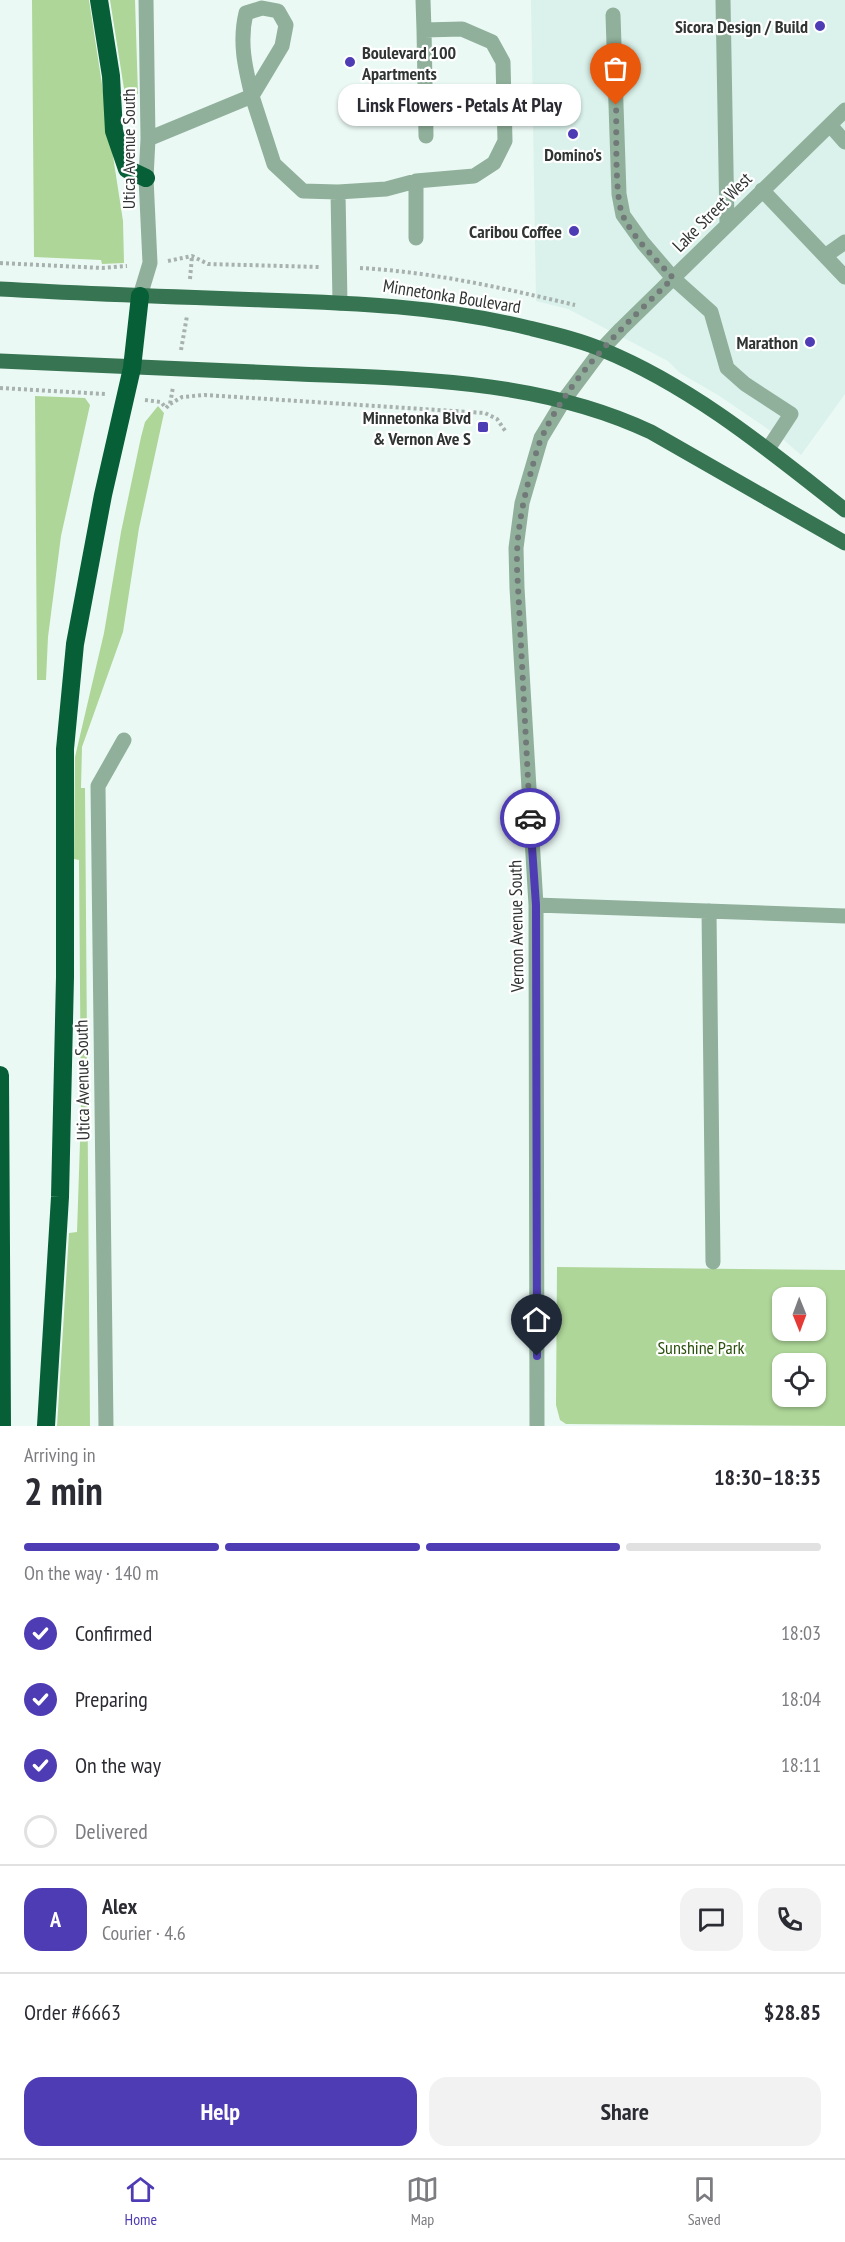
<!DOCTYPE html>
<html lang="en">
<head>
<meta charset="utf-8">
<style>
	body { margin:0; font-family:"PT Sans Narrow",sans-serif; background:#f2f2f3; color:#2b2b33; height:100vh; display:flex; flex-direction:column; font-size:22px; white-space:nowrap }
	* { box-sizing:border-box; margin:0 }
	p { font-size:20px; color:#7c7c81 }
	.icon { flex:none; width:33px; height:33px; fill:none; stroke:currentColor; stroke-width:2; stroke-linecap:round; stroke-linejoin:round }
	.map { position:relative; height:1426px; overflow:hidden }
	.panel { display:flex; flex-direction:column; background:#fff; flex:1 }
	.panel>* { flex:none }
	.needle { width:39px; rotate:179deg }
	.fabs { position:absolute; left:772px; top:1287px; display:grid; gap:12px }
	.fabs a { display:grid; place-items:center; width:54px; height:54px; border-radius:12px; background:#fff; box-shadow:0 2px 4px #0004; font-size:30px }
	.pin { position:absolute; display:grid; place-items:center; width:51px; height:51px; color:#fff; margin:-62px -26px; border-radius:50% 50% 50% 0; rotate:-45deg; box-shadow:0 0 6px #0007 }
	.pin .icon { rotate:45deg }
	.courier { position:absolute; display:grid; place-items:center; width:60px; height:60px; margin:-30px; border:4px solid #4e3cb4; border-radius:50%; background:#fff; color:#222; box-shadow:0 2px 8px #0007 }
	.bubble { position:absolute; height:42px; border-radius:18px; background:#fff; box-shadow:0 2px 4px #0004; font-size:20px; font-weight:800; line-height:42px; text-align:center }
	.summary em { font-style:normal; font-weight:800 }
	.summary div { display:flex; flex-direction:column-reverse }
	.summary { display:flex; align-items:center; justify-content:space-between; height:102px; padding:0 24px }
	h1 { font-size:39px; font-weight:800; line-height:45px }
	.bar { display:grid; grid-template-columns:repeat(4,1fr); gap:9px 6px; align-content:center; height:72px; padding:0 24px }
	.bar i { height:8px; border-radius:4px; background:#e1e1e2 }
	.bar .on { background:#4e3cb4 }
	.bar p { grid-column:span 4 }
	.line { display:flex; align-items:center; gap:15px; padding:0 24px; border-top:2px solid #e1e1e2 }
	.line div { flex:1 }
	.round { display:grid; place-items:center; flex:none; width:63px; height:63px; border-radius:18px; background:#f2f2f3 }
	ol { padding:0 24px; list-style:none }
	li { display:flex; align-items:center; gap:18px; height:66px }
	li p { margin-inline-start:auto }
	li .icon { padding:6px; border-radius:50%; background:#4e3cb4; color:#fff; stroke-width:4 }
	li:last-child { color:#7c7c81 }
	li i { width:33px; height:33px; border:3px solid #e1e1e2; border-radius:50% }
	.primary-button { display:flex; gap:12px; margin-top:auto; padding:12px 24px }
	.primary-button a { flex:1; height:69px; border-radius:18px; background:#4e3cb4; color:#fff; font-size:24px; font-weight:800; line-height:69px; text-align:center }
	.primary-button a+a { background:#f2f2f3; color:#2b2b33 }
	.menu { display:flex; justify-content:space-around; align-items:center; height:84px; border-top:2px solid #e1e1e2; background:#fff; font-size:16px; color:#7c7c81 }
	.menu a { display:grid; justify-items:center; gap:3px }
	.menu .on { color:#4e3cb4 }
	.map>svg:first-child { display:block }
</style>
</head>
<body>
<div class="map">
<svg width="845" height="1426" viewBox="0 0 845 1426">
	<rect width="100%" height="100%" fill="#ebf9f5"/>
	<path fill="#daf2eb" d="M531,0H845V394L801,455L784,440L718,395L680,373L668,361L568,309L536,301Z"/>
	<path fill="#aed698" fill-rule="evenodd" d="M32,0H89L123,221L124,263L102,264L101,260L34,257Z
		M110,0H135L138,94L125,95Z
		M35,396L85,398L90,405L61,536L48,637L46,680H37Z
		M158,406L164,413L139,528L123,632L82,747L81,788H85L90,1426H57L69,1233L77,1232L81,1112L79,860L74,859L75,757L104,633L121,532L141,437L145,422Z
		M557,1267L845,1270V1426L566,1424L560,1420L556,1405ZM783,1298H816V1330H783ZM783,1364H816V1396H783Z"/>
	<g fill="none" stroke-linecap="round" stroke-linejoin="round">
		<path stroke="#a7b2af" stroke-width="4" stroke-dasharray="3 3" stroke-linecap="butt" d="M168,261L192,256L208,264L319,267
			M0,263L102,268L127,266
			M360,268C433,272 503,288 575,305
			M190,279L192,256
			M181,350L187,316
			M0,388L105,394
			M145,400L161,402L166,408L170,404L173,387
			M170,404L182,397L205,395L485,413L497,419L506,432"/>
		<path stroke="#90b09b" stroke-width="15" d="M423,0L424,30
			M723,0L727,224
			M262,8L278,11L286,25L282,46L252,96C245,67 239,42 246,13Z
			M613,15L619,194L623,215L643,243L673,278L711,312L727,368L745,384L791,414L768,449
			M830,125L845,142
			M148,139L252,96L274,164L303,191L338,192L386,189L416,181L474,176L494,163L505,141L503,62L492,42L462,29L424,30L426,136
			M416,181V238
			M762,190L845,277
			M338,192L340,303
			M825,256L845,242
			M140,296L150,263L146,178L148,139L146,0
			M536,905L845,916
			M709,911L713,1262
			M106,1426L98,786L124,740
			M537,1426L536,905L517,588L516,548L522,503L541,438L564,400L602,349L621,329L845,110"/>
		<path stroke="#377451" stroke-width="15" d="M0,289C88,294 176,297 263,300C355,303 440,306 529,328C554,334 580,340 603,350C693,387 770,451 845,510
			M0,361C100,365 200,369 299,374C419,379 541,380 651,432L845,543"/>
		<path stroke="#065f37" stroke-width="18" d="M99,0L111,76L114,131L127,169L146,178
			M0,1075L2,1426
			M46,1426L60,1197L65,977V749L75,644L103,495L132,368L140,296"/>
	</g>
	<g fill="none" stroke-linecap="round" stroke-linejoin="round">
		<path stroke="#717a78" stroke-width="6" stroke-dasharray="0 10.8" d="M530,818L517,568C516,533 523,501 532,468C535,458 537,447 542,437C569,377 626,324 673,278C656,259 634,239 623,216C614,197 617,129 616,105"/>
		<path stroke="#4e3cb4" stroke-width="8" d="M530,818L536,905L537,1356"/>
	</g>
	<g fill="#4e3cb4" stroke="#fff" stroke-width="2">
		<circle cx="820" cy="26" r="6"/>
		<circle cx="350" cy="62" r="6"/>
		<circle cx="573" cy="134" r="6"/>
		<circle cx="574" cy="231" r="6"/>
		<circle cx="810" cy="342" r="6"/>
		<rect x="477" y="421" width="12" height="12" rx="3"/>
	</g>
	<g text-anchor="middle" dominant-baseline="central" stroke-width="4.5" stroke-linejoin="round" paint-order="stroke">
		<g font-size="18" font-weight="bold" fill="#303534" stroke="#fff" text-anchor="end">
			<text x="808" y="26">Sicora Design / Build</text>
			<text x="362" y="52" text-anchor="start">Boulevard 100<tspan x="362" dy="21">Apartments</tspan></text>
			<text x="573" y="154" text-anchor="middle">Domino's</text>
			<text x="562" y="231">Caribou Coffee</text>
			<text x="798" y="342">Marathon</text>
			<text x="471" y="417">Minnetonka Blvd<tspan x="471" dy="21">&amp; Vernon Ave S</tspan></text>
		</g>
		<g font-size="18" fill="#303534" stroke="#fff">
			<text transform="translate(128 149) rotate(-90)">Utica Avenue South</text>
			<text transform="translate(712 212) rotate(-45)">Lake Street West</text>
			<text transform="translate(452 296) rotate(9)">Minnetonka Boulevard</text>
			<text transform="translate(516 926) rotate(-91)">Vernon Avenue South</text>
			<text transform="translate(82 1080) rotate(-91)">Utica Avenue South</text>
		</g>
		<g font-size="18" fill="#2a500b" stroke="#fff">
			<text x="701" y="1347">Sunshine Park</text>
		</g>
	</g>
</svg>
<div class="fabs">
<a><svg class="needle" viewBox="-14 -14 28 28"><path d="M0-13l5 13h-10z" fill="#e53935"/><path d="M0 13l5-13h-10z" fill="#7c7c81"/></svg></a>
<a><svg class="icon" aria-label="locate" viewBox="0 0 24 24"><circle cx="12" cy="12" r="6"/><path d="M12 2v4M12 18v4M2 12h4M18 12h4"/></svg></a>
</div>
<div class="pin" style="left:616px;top:105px;background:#ea580c"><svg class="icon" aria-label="bag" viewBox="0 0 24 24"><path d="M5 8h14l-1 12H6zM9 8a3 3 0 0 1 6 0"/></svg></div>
<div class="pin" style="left:537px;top:1356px;background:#1f2937"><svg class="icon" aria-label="home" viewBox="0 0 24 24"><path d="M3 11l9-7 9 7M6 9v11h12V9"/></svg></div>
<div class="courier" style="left:530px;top:818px"><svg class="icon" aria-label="car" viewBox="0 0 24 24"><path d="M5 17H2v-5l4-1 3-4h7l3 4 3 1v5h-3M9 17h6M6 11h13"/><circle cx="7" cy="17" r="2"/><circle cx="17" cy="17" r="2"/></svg></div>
<div class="bubble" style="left:338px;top:84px;width:243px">Linsk Flowers - Petals At Play</div>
</div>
<section class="panel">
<div class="summary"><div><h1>2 min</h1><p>Arriving in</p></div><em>18:30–18:35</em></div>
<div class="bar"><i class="on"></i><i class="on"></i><i class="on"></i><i></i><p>On the way · 140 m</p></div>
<ol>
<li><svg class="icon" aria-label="check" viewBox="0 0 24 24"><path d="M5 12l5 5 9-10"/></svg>Confirmed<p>18:03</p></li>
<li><svg class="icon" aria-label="check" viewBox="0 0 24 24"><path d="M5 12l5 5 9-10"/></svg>Preparing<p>18:04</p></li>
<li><svg class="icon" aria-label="check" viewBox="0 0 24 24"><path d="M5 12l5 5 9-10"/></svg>On the way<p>18:11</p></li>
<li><i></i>Delivered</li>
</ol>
<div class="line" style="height:108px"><b class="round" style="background:#4e3cb4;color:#fff">A</b><div><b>Alex</b><p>Courier · 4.6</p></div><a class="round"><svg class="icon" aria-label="chat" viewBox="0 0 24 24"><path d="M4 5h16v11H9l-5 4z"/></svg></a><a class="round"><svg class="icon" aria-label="phone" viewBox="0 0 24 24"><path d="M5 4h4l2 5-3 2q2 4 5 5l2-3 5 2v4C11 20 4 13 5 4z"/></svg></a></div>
<div class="line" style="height:78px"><div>Order #6663</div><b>$28.85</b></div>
<div class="primary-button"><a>Help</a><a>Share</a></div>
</section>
<nav class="menu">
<a class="on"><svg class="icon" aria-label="home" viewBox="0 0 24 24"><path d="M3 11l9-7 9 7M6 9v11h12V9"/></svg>Home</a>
<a><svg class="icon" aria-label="map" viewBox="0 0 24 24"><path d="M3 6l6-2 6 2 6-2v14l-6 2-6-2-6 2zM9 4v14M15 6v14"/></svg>Map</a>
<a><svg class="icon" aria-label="saved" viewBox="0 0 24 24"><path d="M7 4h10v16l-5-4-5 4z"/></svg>Saved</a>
</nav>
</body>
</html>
